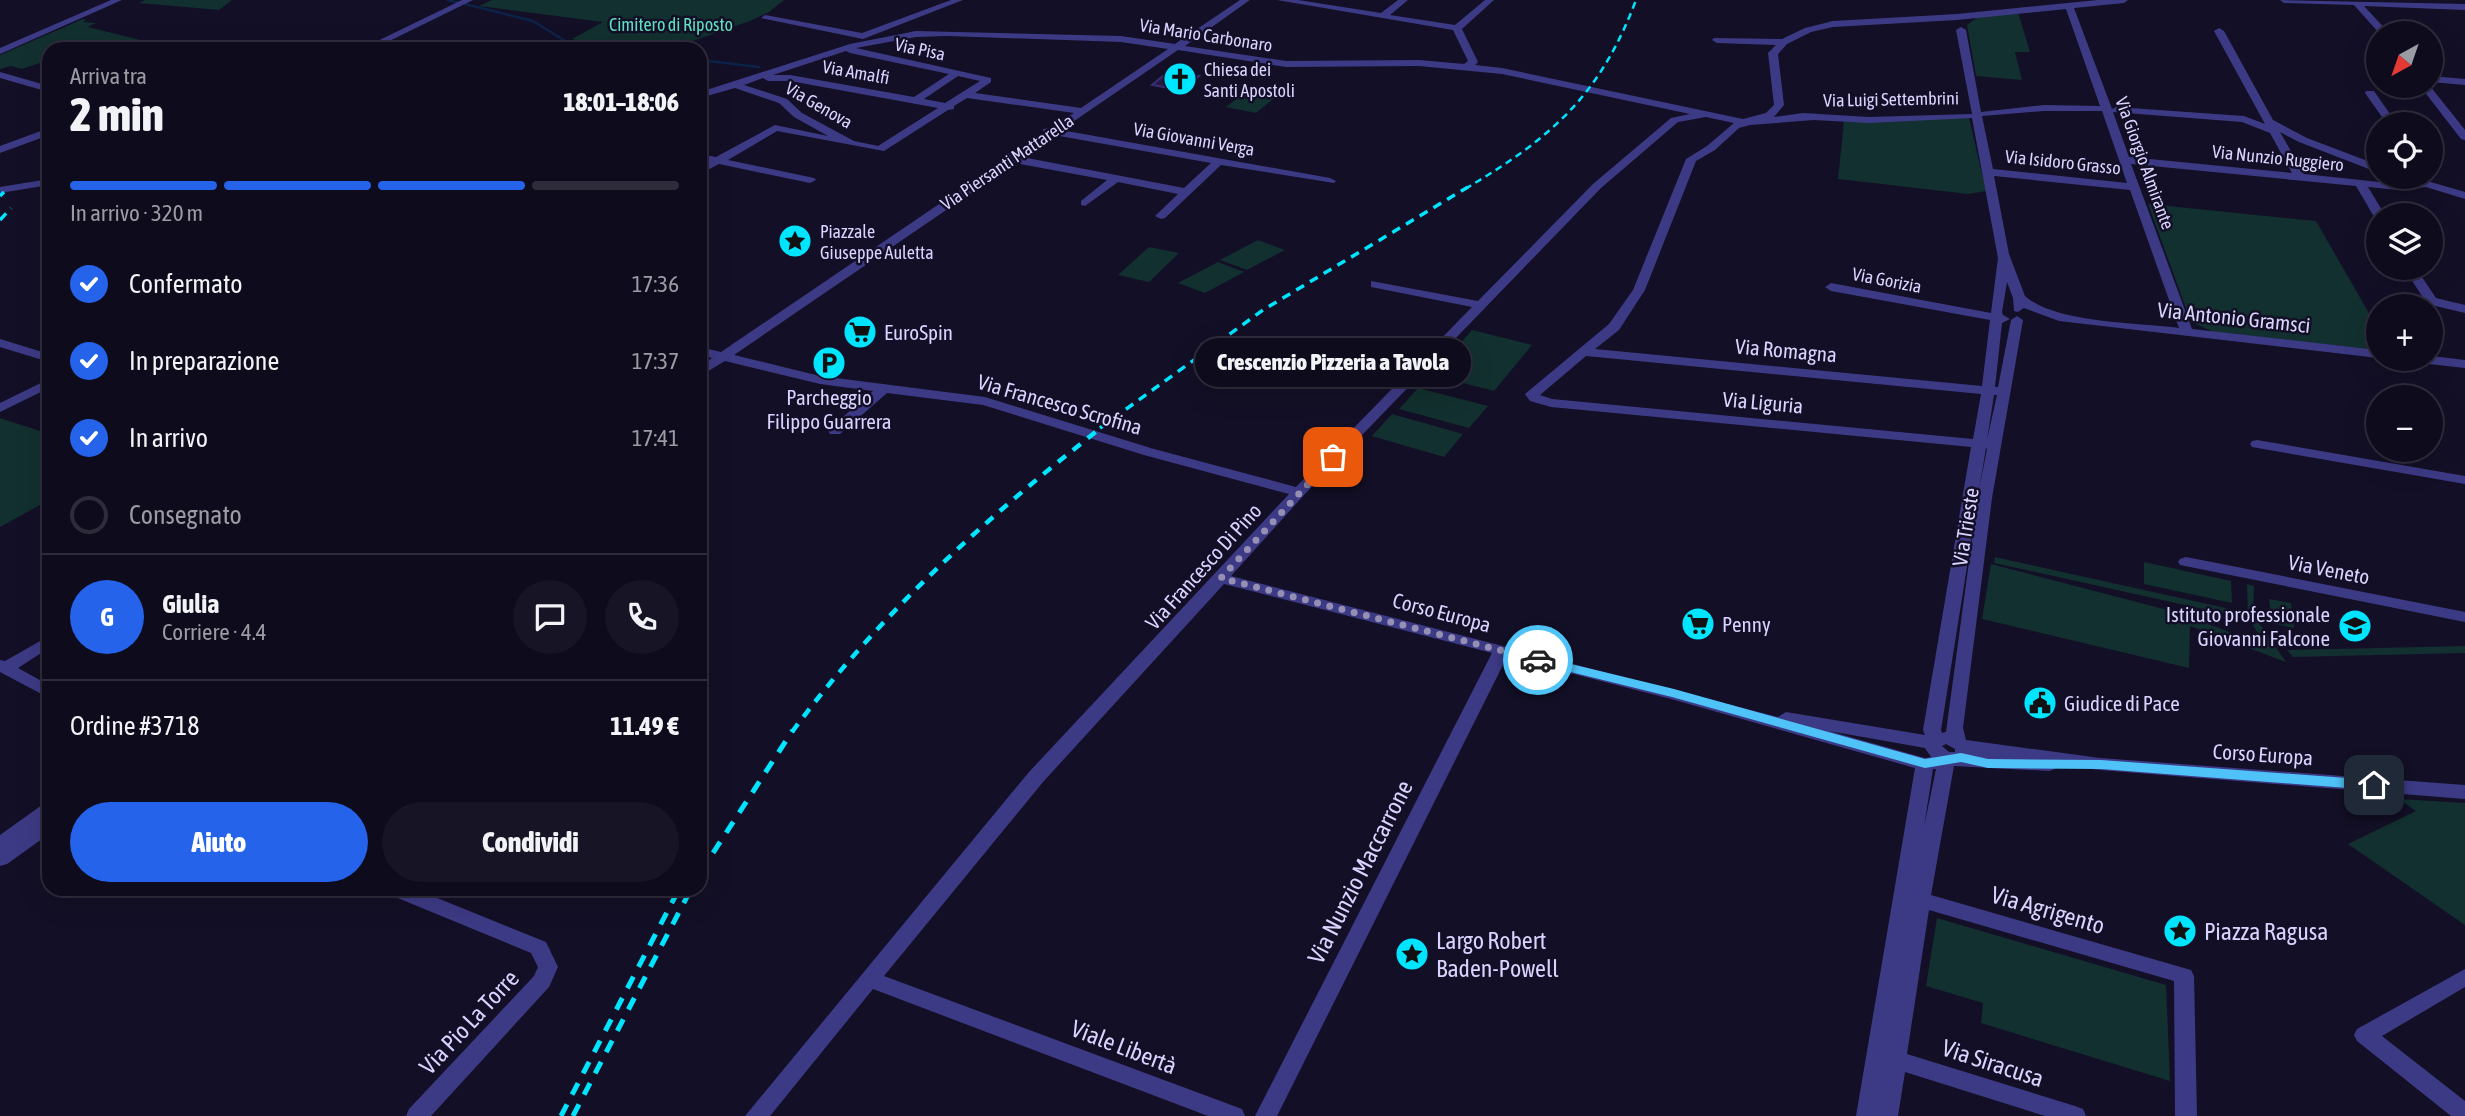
<!DOCTYPE html>
<html lang="it">
<head>
<meta charset="utf-8">
<style>
	body { margin:0; font-family:"Asap Condensed",sans-serif; background:#171425; color:#f1f3f6; height:100vh; display:flex; flex-direction:column; font-size:26px; white-space:nowrap }
	* { box-sizing:border-box; margin:0 }
	p { font-size:23px; color:#9b9ba3 }
	.icon { flex:none; width:38px; height:38px; fill:none; stroke:currentColor; stroke-width:2; stroke-linecap:round; stroke-linejoin:round }
	.map { position:relative; flex:1; overflow:hidden }
	.details { position:absolute; left:42px; top:42px; width:665px; height:854px; display:flex; flex-direction:column; background:#0e0b1c; border-radius:21px; box-shadow:0 7px 28px #0002,0 0 0 2px #2e2b3b }
	.details>* { flex:none }
	.needle { width:46px; rotate:220deg }
	.fabs { position:absolute; left:2366px; top:21px; display:grid; gap:14px }
	.fabs a { display:grid; place-items:center; width:77px; height:77px; border-radius:50%; background:#0e0b1c; box-shadow:0 7px 28px #0002,0 0 0 2px #2e2b3b; font-size:35px }
	.pin { position:absolute; display:grid; place-items:center; width:60px; height:60px; color:#fff; margin:-30px; border-radius:14px; box-shadow:0 4px 10px #0006 }
	.courier { position:absolute; display:grid; place-items:center; width:70px; height:70px; margin:-35px; border:5px solid #4fc3f7; border-radius:50%; background:#fff; color:#222; box-shadow:0 2px 9px #0007 }
	.bubble { position:absolute; height:49px; border-radius:24px; background:#0e0b1c; box-shadow:0 7px 28px #0002,0 0 0 2px #2e2b3b; font-size:23px; font-weight:800; line-height:49px; text-align:center }
	.headline em { font-style:normal; font-weight:800 }
	.headline div { display:flex; flex-direction:column-reverse }
	.headline { display:flex; align-items:center; justify-content:space-between; height:119px; padding:0 28px }
	h1 { font-size:46px; font-weight:800; line-height:52px }
	.bar { display:grid; grid-template-columns:repeat(4,1fr); gap:10px 7px; align-content:center; height:84px; padding:0 28px }
	.bar i { height:9px; border-radius:5px; background:#2e2b3b }
	.bar .selected { background:#2563eb }
	.bar p { grid-column:span 4 }
	.line { display:flex; align-items:center; gap:18px; padding:0 28px; border-top:2px solid #2e2b3b }
	.line div { flex:1 }
	.round { display:grid; place-items:center; flex:none; width:74px; height:74px; border-radius:37px; background:#171425 }
	ol { padding:0 28px; list-style:none }
	li { display:flex; align-items:center; gap:21px; height:77px }
	li p { margin-inline-start:auto }
	li .icon { padding:7px; border-radius:50%; background:#2563eb; color:#fff; stroke-width:4 }
	li:last-child { color:#9b9ba3 }
	li i { width:38px; height:38px; border:4px solid #2e2b3b; border-radius:50% }
	.primary-button { display:flex; gap:14px; margin-top:auto; padding:14px 28px }
	.primary-button a { flex:1; height:80px; border-radius:42px; background:#2563eb; color:#fff; font-size:28px; font-weight:800; line-height:80px; text-align:center }
	.primary-button a+a { background:#171425; color:#f1f3f6 }
	.map>svg:first-child { display:block }
</style>
</head>
<body>
<div class="map">
<svg width="2465" height="1116" viewBox="0 0 2465 1116">
	<rect width="100%" height="100%" fill="#130f26"/>
	<path fill="#12302f" d="M145,0H232L219,10L139,3Z
		M492,0H784L769,12L750,21L673,48L615,43L606,48L572,39L603,22L479,6Z
		M2018,12L2030,52H2015L2022,80L1976,76L1967,25L1978,17Z
		M83,19H86L83,22L96,23L88,27L176,49H144L110,40L82,49H49V60L22,69L11,66L0,69V55Z
		M1253,86L1282,92L1256,113L1226,107Z
		M1969,118L1986,191L1968,194L1838,179L1844,121Z
		M2148,204L2316,221L2378,329V350L2214,332L2191,322Z
		M1258,240L1285,250L1247,270L1220,260Z
		M1149,247L1179,253L1149,282L1118,275Z
		M1218,262L1244,272L1205,293L1178,283Z
		M1472,330L1532,345L1494,391L1432,375Z
		M1418,388L1488,406L1469,428L1399,409Z
		M1392,414L1463,434L1444,457L1372,436Z
		M0,418L49,434V500L0,527Z
		M1995,557L2230,609V615L1994,563Z
		M2144,562L2231,581L2232,603L2144,584Z
		M1991,564L2179,613L2266,646L2248,617L2247,584L2254,586L2253,614L2286,662L2190,626L2189,668L1982,619Z
		M2269,599L2291,603L2294,628L2272,623Z
		M2465,646V653L2293,657L2287,650Z
		M2399,799L2465,803V925L2348,844L2416,811Z
		M1937,918L2166,985L2170,1081L1981,1023L1983,1003L1926,986Z"/>
	<g fill="none" stroke-linecap="round" stroke-linejoin="round">
		<path stroke="#0c2248" stroke-width="2.5" d="M448,0L459,3
			M465,4L533,21L578,49
			M700,60L759,67"/>
	</g>
	<path fill="#241b47" stroke="#3b2d73" stroke-width="2" d="M1169,71L1199,76L1185,87L1175,89L1152,85Z"/>
	<g fill="none" stroke-linecap="round" stroke-linejoin="round">
		<path fill="#3d3a85" fill-rule="evenodd" d="M111,0H122L0,54V48Z
			M462,0H473L373,49H361Z
			M951,0H963L863,39L761,18L765,15L862,33Z
			M1240,0H1250L1185,46L1286,61L1419,60L1464,64L1468,61L1453,30L1277,0H1298L1381,13L1398,0H1408L1390,15L1455,25L1485,0H1494L1462,29L1478,62L1475,65L1502,68L1743,119L1766,113L1774,105L1768,53L1776,45L1717,43L1712,40L1714,38L1782,39L1805,28L1833,21L1957,14L2098,0H2128L2124,3L2074,8L2112,109L2116,107L2244,116L2265,124L2214,31L2219,28L2224,31L2273,120L2307,138L2378,165V172L2374,171L2299,142L2280,132L2304,174L2398,184L2412,182L2413,179L2417,178L2465,192V199L2426,187L2398,190L2368,187L2385,215H2378V218L2373,215L2356,186L2131,164L2192,329L2378,350V358L2059,321L2024,308L2018,312L2014,311L2013,298L2007,282L2002,312L2003,315L2010,319L2002,323L1995,387H1998L2011,320L2017,316L2023,320L1992,498L1963,728L1966,740L2100,758L2465,785V799L2100,770L2058,765L2055,769L2049,771L1954,766L1931,895L2191,970L2194,976L2197,1116H2175L2174,981L1929,910L1907,1054L2075,1106L2083,1109L2086,1116H2045L1905,1072L1898,1116H1856L1915,768L1671,699L1507,657L1277,1116H1255L1492,653L1224,584L1043,782L884,976L1242,1109L1245,1116H1208L873,989L770,1116H745L1029,772L1289,494L1144,455L983,405L887,393L840,434H830L828,431L830,428L873,391L820,384L725,361L700,376V366L712,358L700,355V347L721,352L1007,158V153H1015L1043,133V129L1050,128L1074,113L967,98L954,106V109L948,110L884,151L777,131L728,160L814,178L816,180L810,183L719,164L700,174V166L708,162L700,160V154L716,157L775,125L828,136L794,117L779,103L735,88L700,98V92L850,44L916,31L1121,36L1175,44ZM2066,9L2100,106L2044,105L1981,112L1966,30L1961,27L1956,30L1972,114L1869,117L1803,113L1774,117L1784,105L1778,54L1787,44L1811,32L1833,27L1957,20ZM948,36L1121,42L1168,49L1081,108L975,93L991,82V78L856,48L916,37ZM1178,50L1286,67L1419,66L1502,74L1690,114L1671,118L1593,184L1478,301L1371,281V287L1472,307L1296,487L1154,449L985,397L820,376L734,355L1015,163L1107,180L1081,201V205L1085,206L1118,182L1178,194L1155,216L1161,219L1165,218L1221,165L1334,183L1336,181L1330,178L1061,130ZM846,51L850,53L949,74L914,97L790,75H773ZM958,76L980,81L945,103L924,99ZM763,78L768,81H790L938,108L878,146L854,141L802,113L787,99L744,85ZM2044,111H2102L2127,183L1993,169L1982,116ZM2113,112L2242,122L2270,133L2292,173L2129,157ZM1706,117L1734,123L1707,146L1686,159L1633,290L1609,324L1525,394L1530,401L1551,407L1971,447L1923,730L1925,735L1786,712L1778,717L1231,576L1304,495L1601,188L1678,122ZM1972,118L1998,258L1991,313L1831,283L1825,287L1831,291L1990,320L1982,386L1595,349L1619,330L1645,290L1696,161L1715,150L1739,128L1750,125L1814,120L1869,123ZM1054,135L1211,163L1184,188L1022,157ZM1994,176L2130,190L2179,328C2138,323 2054,323 2025,296L2009,254ZM1586,356L1981,394L1973,439L1552,399L1540,395ZM1994,395H1997L1987,440ZM1986,448L1987,449L1979,490ZM1976,510L1946,732L1942,733L1941,730ZM1829,731L1925,748L1931,757L1925,758ZM1946,744L1955,749V752H1949L1942,746ZM1933,769H1936L1924,827Z
			M2280,0L2465,4V10L2364,6L2389,33H2379L2354,5L2284,3Z
			M0,72L49,86V92L0,78Z
			M2431,76L2465,79V85L2431,82Z
			M2420,86H2430L2465,130V140L2461,139Z
			M2366,91H2374L2397,124H2387L2365,93Z
			M49,128V135L0,153V146Z
			M49,179V185L0,193V187Z
			M2404,268H2416L2436,298L2465,305V313L2427,304Z
			M0,339L49,354V362L0,347Z
			M2431,356L2465,360V368L2420,363L2413,359H2431Z
			M49,379V388L0,412V403Z
			M2257,440L2465,476V484L2252,447L2250,444L2252,441Z
			M2186,557L2465,612V622L2180,565L2178,562L2180,559Z
			M49,636V648L18,668L49,685V698L0,672V660L5,661Z
			M49,803V834L7,864L0,866V835L42,805Z
			M385,889H415L546,942L558,967L549,987L431,1116H406L409,1109L534,976L538,967L531,953L388,894Z
			M2465,969V987L2382,1036L2465,1101V1116H2451L2357,1041L2354,1035L2357,1029Z"/>
		<path stroke="#00e5ff" stroke-width="2.5" stroke-dasharray="7 5" stroke-linecap="butt" d="M1465,189C1551,138 1600,96 1636,0"/>
		<path stroke="#00e5ff" stroke-width="3.5" stroke-dasharray="9 7" stroke-linecap="butt" d="M0,196L4,192
			M0,220L11,208
			M1100,428L1263,310L1468,187"/>
		<path stroke="#00e5ff" stroke-width="4.5" stroke-dasharray="10 9" stroke-linecap="butt" d="M792,732C879,614 987,517 1102,427"/>
		<path stroke="#00e5ff" stroke-width="5" stroke-dasharray="13 11" stroke-linecap="butt" d="M700,873L793,730
			M561,1116L679,889
			M573,1116L691,889"/>
	</g>
	<path fill="#4fc3f7" d="M1538,656L1674,689L1925,759L1961,753L1988,759L2101,760L2374,780L2381,785L2374,790L2101,769L1988,768L1961,762L1925,768L1672,697L1534,663V657Z"/>
	<g fill="none" stroke-linecap="round" stroke-linejoin="round">
		<path stroke="#948fb3" stroke-width="7" stroke-dasharray="0 12.6" d="M1333,457L1221,578L1538,660"/>
	</g>
	<defs>
		<symbol id="church-disc" viewBox="-11 -11 22 22"><circle r="9.5" fill="#00e5ff" stroke="#130f26"/><path d="M-1.2-6h2.4v3.5h3.3v2.4h-3.3V6h-2.4V-.1h-3.3v-2.4h3.3Z" fill="#111"/></symbol>
		<symbol id="sight-disc" viewBox="-11 -11 22 22"><circle r="9.5" fill="#00e5ff" stroke="#130f26"/><path d="M0-6L1.8-2.2L6-1.7L2.9 1.2L3.7 5.4L0 3.3L-3.7 5.4L-2.9 1.2L-6-1.7L-1.8-2.2Z" fill="#111"/></symbol>
		<symbol id="supermarket-disc" viewBox="-11 -11 22 22"><circle r="9.5" fill="#00e5ff" stroke="#130f26"/><path d="M-6-5.5h2.5l.6 2H6L4.5 2H-2.5L-4.4-4H-6ZM-1.5 3.2a1.3 1.3 0 1 0 .1 0ZM3 3.2a1.3 1.3 0 1 0 .1 0Z" fill="#111"/></symbol>
		<symbol id="parking-disc" viewBox="-11 -11 22 22"><circle r="9.5" fill="#00e5ff" stroke="#130f26"/><path d="M-3.5-5.5H1a3.5 3.5 0 0 1 0 7H-1V5.5H-3.5ZM-1-3.4V-.6H.8a1.4 1.4 0 0 0 0-2.8Z" fill="#111"/></symbol>
		<symbol id="school-disc" viewBox="-11 -11 22 22"><circle r="9.5" fill="#00e5ff" stroke="#130f26"/><path d="M0-5L7-2L0 1L-7-2ZM-4 1L0 2.5L4 1V4Q0 6-4 4Z" fill="#111"/></symbol>
		<symbol id="civic-disc" viewBox="-11 -11 22 22"><circle r="9.5" fill="#00e5ff" stroke="#130f26"/><path d="M-.6-6.5H3V-4.5H.6V-3L4-1V1h2V6H-6V1h2V-1L-.6-3ZM-1.2 2.5V6h2.4V2.5Z" fill="#111"/></symbol>
	</defs>
	<g fill-rule="evenodd">
		<use href="#church-disc" x="1161" y="60" width="38" height="38"/>
		<use href="#sight-disc" x="776" y="222" width="38" height="38"/>
		<use href="#supermarket-disc" x="841" y="313" width="38" height="38"/>
		<use href="#parking-disc" x="810" y="344" width="38" height="38"/>
		<use href="#supermarket-disc" x="1679" y="605" width="38" height="38"/>
		<use href="#school-disc" x="2336" y="607" width="38" height="38"/>
		<use href="#civic-disc" x="2021" y="684" width="38" height="38"/>
		<use href="#sight-disc" x="2161" y="912" width="38" height="38"/>
		<use href="#sight-disc" x="1393" y="935" width="38" height="38"/>
	</g>
	<g text-anchor="middle" dominant-baseline="central" stroke-width="5" stroke-linejoin="round" paint-order="stroke">
		<g font-size="18" fill="#5fe0c0" stroke="#130f26">
			<text x="671" y="24">Cimitero di Riposto</text>
		</g>
		<g font-size="18" fill="#d9d4ff" stroke="#130f26">
			<text transform="translate(1206 35) rotate(9)">Via Mario Carbonaro</text>
			<text transform="translate(920 49) rotate(12)">Via Pisa</text>
			<text transform="translate(856 72) rotate(10)">Via Amalfi</text>
			<text transform="translate(1891 99) rotate(-1)">Via Luigi Settembrini</text>
			<text transform="translate(819 105) rotate(30)">Via Genova</text>
			<text transform="translate(1194 139) rotate(10)">Via Giovanni Verga</text>
			<text transform="translate(2278 158) rotate(6)">Via Nunzio Ruggiero</text>
			<text transform="translate(1007 162) rotate(-34)">Via Piersanti Mattarella</text>
			<text transform="translate(2063 162) rotate(6)">Via Isidoro Grasso</text>
			<text transform="translate(2145 163) rotate(70)">Via Giorgio Almirante</text>
			<text transform="translate(1887 280) rotate(11)">Via Gorizia</text>
		</g>
		<g font-size="18" fill="#d9d4ff" stroke="#130f26" text-anchor="start">
			<text x="1204" y="69">Chiesa dei<tspan x="1204" dy="21">Santi Apostoli</tspan></text>
			<text x="820" y="231">Piazzale<tspan x="820" dy="21">Giuseppe Auletta</tspan></text>
		</g>
		<g font-size="21" fill="#d9d4ff" stroke="#130f26">
			<text transform="translate(2234 317) rotate(6)">Via Antonio Gramsci</text>
			<text transform="translate(1786 350) rotate(5)">Via Romagna</text>
			<text transform="translate(1763 402) rotate(5)">Via Liguria</text>
			<text transform="translate(1060 404) rotate(16)">Via Francesco Scrofina</text>
			<text transform="translate(1965 527) rotate(-81)">Via Trieste</text>
			<text transform="translate(1203 566) rotate(-48)">Via Francesco Di Pino</text>
			<text transform="translate(2329 569) rotate(11)">Via Veneto</text>
			<text transform="translate(1442 612) rotate(15)">Corso Europa</text>
			<text transform="translate(2263 754) rotate(4)">Corso Europa</text>
		</g>
		<g font-size="21" fill="#d9d4ff" stroke="#130f26" text-anchor="start">
			<text x="884" y="332">EuroSpin</text>
			<text x="829" y="397" text-anchor="middle">Parcheggio<tspan x="829" dy="24">Filippo Guarrera</tspan></text>
			<text x="2330" y="614" text-anchor="end">Istituto professionale<tspan x="2330" dy="24">Giovanni Falcone</tspan></text>
			<text x="1722" y="624">Penny</text>
			<text x="2064" y="703">Giudice di Pace</text>
		</g>
		<g font-size="24" fill="#d9d4ff" stroke="#130f26">
			<text transform="translate(1360 872) rotate(-63)">Via Nunzio Maccarrone</text>
			<text transform="translate(2048 910) rotate(16)">Via Agrigento</text>
			<text transform="translate(469 1022) rotate(-47)">Via Pio La Torre</text>
			<text transform="translate(1124 1047) rotate(21)">Viale Libertà</text>
			<text transform="translate(1993 1063) rotate(18)">Via Siracusa</text>
		</g>
		<g font-size="24" fill="#d9d4ff" stroke="#130f26" text-anchor="start">
			<text x="2204" y="931">Piazza Ragusa</text>
			<text x="1436" y="940">Largo Robert<tspan x="1436" dy="28">Baden-Powell</tspan></text>
		</g>
	</g>
</svg>
<div class="fabs">
<a><svg class="needle" viewBox="-14 -14 28 28"><path d="M0-13l5 13h-10z" fill="#e53935"/><path d="M0 13l5-13h-10z" fill="#9b9ba3"/></svg></a>
<a><svg class="icon" aria-label="locate" viewBox="0 0 24 24"><circle cx="12" cy="12" r="6"/><path d="M12 2v4M12 18v4M2 12h4M18 12h4"/></svg></a>
<a><svg class="icon" aria-label="layers" viewBox="0 0 24 24"><path d="M12 4l9 5-9 5-9-5zM3 14l9 5 9-5"/></svg></a>
<a>+</a>
<a>−</a>
</div>
<div class="pin" style="left:1333px;top:457px;background:#ea580c"><svg class="icon" aria-label="bag" viewBox="0 0 24 24"><path d="M5 8h14l-1 12H6zM9 8a3 3 0 0 1 6 0"/></svg></div>
<div class="pin" style="left:2374px;top:785px;background:#1f2937"><svg class="icon" aria-label="home" viewBox="0 0 24 24"><path d="M3 11l9-7 9 7M6 9v11h12V9"/></svg></div>
<div class="courier" style="left:1538px;top:660px"><svg class="icon" aria-label="car" viewBox="0 0 24 24"><path d="M5 17H2v-5l4-1 3-4h7l3 4 3 1v5h-3M9 17h6M6 11h13"/><circle cx="7" cy="17" r="2"/><circle cx="17" cy="17" r="2"/></svg></div>
<div class="bubble" style="left:1195px;top:338px;width:276px">Crescenzio Pizzeria a Tavola</div>
<section class="details">
<div class="headline"><div><h1>2 min</h1><p>Arriva tra</p></div><em>18:01–18:06</em></div>
<div class="bar"><i class="selected"></i><i class="selected"></i><i class="selected"></i><i></i><p>In arrivo · 320 m</p></div>
<ol>
<li><svg class="icon" aria-label="check" viewBox="0 0 24 24"><path d="M5 12l5 5 9-10"/></svg>Confermato<p>17:36</p></li>
<li><svg class="icon" aria-label="check" viewBox="0 0 24 24"><path d="M5 12l5 5 9-10"/></svg>In preparazione<p>17:37</p></li>
<li><svg class="icon" aria-label="check" viewBox="0 0 24 24"><path d="M5 12l5 5 9-10"/></svg>In arrivo<p>17:41</p></li>
<li><i></i>Consegnato</li>
</ol>
<div class="line" style="height:126px"><b class="round" style="background:#2563eb;color:#fff">G</b><div><b>Giulia</b><p>Corriere · 4.4</p></div><a class="round"><svg class="icon" aria-label="chat" viewBox="0 0 24 24"><path d="M4 5h16v11H9l-5 4z"/></svg></a><a class="round"><svg class="icon" aria-label="phone" viewBox="0 0 24 24"><path d="M5 4h4l2 5-3 2q2 4 5 5l2-3 5 2v4C11 20 4 13 5 4z"/></svg></a></div>
<div class="line" style="height:91px"><div>Ordine #3718</div><b>11.49 €</b></div>
<div class="primary-button"><a>Aiuto</a><a>Condividi</a></div>
</section>
</div>
</body>
</html>
